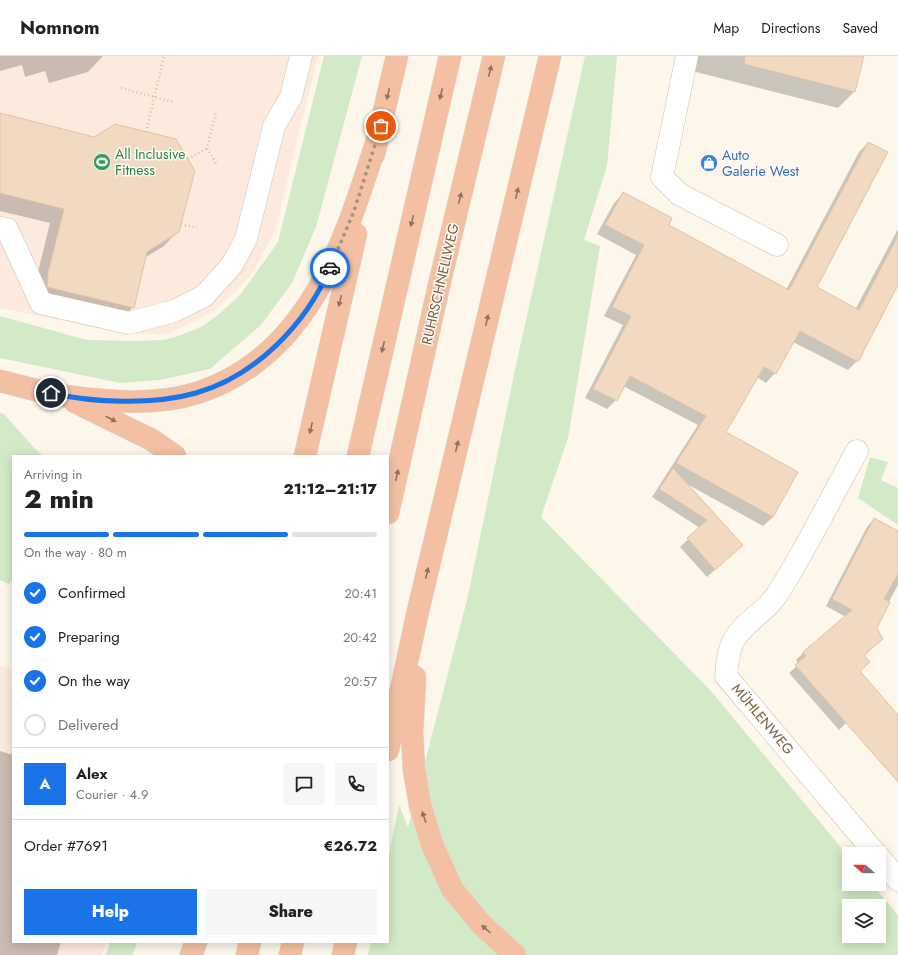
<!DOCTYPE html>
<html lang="en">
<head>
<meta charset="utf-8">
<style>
	body { margin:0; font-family:Jost,sans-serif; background:#f6f6f6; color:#222; height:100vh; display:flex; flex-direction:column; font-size:15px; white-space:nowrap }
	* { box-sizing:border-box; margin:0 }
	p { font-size:13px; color:#767676 }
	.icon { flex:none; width:22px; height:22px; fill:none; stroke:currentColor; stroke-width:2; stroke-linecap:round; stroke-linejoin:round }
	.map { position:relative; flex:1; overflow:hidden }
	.panel { position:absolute; left:12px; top:399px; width:377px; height:488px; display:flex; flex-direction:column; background:#fff; border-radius:0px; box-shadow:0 2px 10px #0003 }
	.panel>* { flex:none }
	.needle { width:26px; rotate:291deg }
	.controls { position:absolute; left:842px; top:791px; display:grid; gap:8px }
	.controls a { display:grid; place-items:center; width:44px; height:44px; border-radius:0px; background:#fff; box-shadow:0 2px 10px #0003; font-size:20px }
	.pin { position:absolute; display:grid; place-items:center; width:34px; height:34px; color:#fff; margin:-17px; border:2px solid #fff; border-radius:50%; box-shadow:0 1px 4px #0007 }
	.courier { position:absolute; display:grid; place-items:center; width:40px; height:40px; margin:-20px; border:3px solid #1a73e8; border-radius:50%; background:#fff; color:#222; box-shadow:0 1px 5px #0007 }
	.overview em { font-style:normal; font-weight:800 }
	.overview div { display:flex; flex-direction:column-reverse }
	.overview { display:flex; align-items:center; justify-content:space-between; height:68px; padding:0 12px }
	h1 { font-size:26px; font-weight:800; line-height:30px }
	.bar { display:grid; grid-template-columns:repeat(4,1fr); gap:6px 4px; align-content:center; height:48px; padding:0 12px }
	.bar i { height:5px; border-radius:3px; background:#e0e0e0 }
	.bar .on { background:#1a73e8 }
	.bar p { grid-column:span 4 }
	.line { display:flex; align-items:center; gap:10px; padding:0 12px; border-top:1px solid #e0e0e0 }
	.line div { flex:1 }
	.round { display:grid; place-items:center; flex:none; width:42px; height:42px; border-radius:0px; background:#f6f6f6 }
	ol { padding:0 12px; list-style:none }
	li { display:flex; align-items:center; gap:12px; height:44px }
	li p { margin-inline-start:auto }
	li .icon { padding:4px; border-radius:50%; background:#1a73e8; color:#fff; stroke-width:4 }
	li:last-child { color:#767676 }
	li i { width:22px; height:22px; border:2px solid #e0e0e0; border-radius:50% }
	.cta { display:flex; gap:8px; margin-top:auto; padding:8px 12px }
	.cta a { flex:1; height:46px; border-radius:0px; background:#1a73e8; color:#fff; font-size:16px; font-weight:800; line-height:46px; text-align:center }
	.cta a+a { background:#f6f6f6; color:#222 }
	header { display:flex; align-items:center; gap:24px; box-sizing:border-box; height:56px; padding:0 20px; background:#fff; border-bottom:1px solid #e0e0e0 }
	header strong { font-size:19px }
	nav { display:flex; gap:22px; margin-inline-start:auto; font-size:14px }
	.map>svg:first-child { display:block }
</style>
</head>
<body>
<header>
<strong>Nomnom</strong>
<nav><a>Map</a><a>Directions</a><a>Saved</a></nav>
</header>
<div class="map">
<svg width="898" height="899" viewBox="0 0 898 899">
	<rect width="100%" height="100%" fill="#fcf7ea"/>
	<path fill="#fceade" d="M0,0H318L275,175L250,221L214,256L167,278L122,277L0,252Z
		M0,610L13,614V886H106L102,899H0Z"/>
	<path fill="#d3eac8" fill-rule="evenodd" d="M324,0H362L316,171L292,227L261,269L210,313L160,324L120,327L0,302V260L87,284L138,285L163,284L178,280L201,271L218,259L240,239L278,186Z
		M585,0H617L607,110L584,184L600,190L568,382L541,461L710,634L849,801V828H872L898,859V899H368L371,886H388V803L399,749L408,771L467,544L516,309ZM849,850H879V880H849Z
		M0,357L4,358L39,397L45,400H13V524L9,528L0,524Z
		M870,401L888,406L881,424L898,432V469L858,442Z
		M110,886H137L133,899H106Z"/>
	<path fill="#0003" d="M0,0H103L88,16L49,27L45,15L25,21L22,9L0,15Z
		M691,0H863L854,36L838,52L688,14Z
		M0,58L178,175L164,190L146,201L133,251L119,266L34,232L50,167L0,155Z
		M868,87L815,232L855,254L898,173V227L857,305L848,314L793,286L775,317L766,327L757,321L724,377L797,417L773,461L763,470L685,427L734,497L707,521L680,491L700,472L652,441L698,369L623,330L616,344L607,353L585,342L623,269L604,260L636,199L597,178L614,147L623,138L668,169L786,234L859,96Z
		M874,463L898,476V529L875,572L882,583L864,600L846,667L839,674L789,617L799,608L796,604L803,597L846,561L826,550L867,471Z
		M0,695L13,699V886H61L57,899H0Z"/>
	<path fill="#f1d9c2" stroke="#e3c2a3" d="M745,0H864L855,36L744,8Z
		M0,57L94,81L115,68L176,83L195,115L179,176L147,196L134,252L47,231L48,217L64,153L0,137Z
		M868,86L888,96L817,231L859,254L898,180V229L858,306L800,275L776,318L764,311L726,376L798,416L773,461L676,407L706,360L630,320L617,345L593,333L631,260L612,251L644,189L605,169L623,136L672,162L669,169L789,234Z
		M673,412L743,489L715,514L687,482L707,464L659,433Z
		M874,462L898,475V518L884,543L890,546L877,572L883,583L864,599L870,606L860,615L898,659V726L795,609L806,600L803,596L852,554L832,543Z"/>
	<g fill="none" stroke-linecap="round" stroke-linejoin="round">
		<defs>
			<path id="minor" d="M687,0L662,121L679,138L777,189
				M0,172L7,173L41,247L129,267L174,255L204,240L232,209L246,183L274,70L291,41L301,0
				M857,395C830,443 806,494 776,540C764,557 744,566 734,584C728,595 727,608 726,620L876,798
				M879,801L898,824"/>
			<path id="highway" d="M374,98L397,0
				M0,325C21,330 43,337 65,340C107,346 156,350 197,337C309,301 345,185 377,84
				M75,346L152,384L175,400
				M305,400L356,178
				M358,400L450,0
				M388,457L440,225L494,0
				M415,621L412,677L414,714L420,749L432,788L452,833L481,868L515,899
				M388,694L418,555L550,0
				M191,899L196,886
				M247,899L250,886
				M290,899L293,886
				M343,899L346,886"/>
		</defs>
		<use href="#minor" stroke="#cec0af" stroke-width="23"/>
		<use href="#highway" stroke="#dcd6d1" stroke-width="23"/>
		<path stroke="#d7bda5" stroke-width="2.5" stroke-dasharray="1 3" stroke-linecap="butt" d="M121,32L173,46
			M146,76L164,0
			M188,103L207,92
			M216,107L207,92L216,56
			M181,168L197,172"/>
		<use href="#minor" stroke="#fff" stroke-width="22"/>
		<use href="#highway" stroke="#f4c0a3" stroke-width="22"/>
	</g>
	<defs><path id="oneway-solid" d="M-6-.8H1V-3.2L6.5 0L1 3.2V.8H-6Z"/></defs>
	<g fill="#90735e">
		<use href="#oneway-solid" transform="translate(490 15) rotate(-76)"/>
		<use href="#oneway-solid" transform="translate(388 38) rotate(103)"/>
		<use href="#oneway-solid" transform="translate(441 38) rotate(103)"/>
		<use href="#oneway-solid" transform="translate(517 137) rotate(-77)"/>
		<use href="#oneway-solid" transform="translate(460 142) rotate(-76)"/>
		<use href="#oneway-solid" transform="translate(412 165) rotate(103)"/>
		<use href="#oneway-solid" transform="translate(340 245) rotate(103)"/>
		<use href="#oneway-solid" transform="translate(487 264) rotate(-77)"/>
		<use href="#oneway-solid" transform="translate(383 291) rotate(103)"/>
		<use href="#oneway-solid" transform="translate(111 363) rotate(27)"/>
		<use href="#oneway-solid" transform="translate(311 372) rotate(103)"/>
		<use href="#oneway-solid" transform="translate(457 390) rotate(-77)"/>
		<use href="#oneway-solid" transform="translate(397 419) rotate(-77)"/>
		<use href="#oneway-solid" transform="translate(427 517) rotate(-77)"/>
		<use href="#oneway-solid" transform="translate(424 761) rotate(-108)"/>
		<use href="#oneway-solid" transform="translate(486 873) rotate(-138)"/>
	</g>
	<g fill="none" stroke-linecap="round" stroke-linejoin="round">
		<path stroke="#a69584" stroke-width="4" stroke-dasharray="0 7.2" d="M330,212L354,155L381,70"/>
		<path stroke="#1a73e8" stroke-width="5" d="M51,337C93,347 154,349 196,337C256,320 306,268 330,212"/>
	</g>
	<defs>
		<symbol id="stadium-disc" viewBox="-11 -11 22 22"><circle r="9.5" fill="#2e9e5b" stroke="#fffaf1"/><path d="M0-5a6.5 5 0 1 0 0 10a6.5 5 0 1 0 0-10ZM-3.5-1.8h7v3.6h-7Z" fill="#fff"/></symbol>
		<symbol id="shop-disc" viewBox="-11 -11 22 22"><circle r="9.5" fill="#3f7fe0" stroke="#fffaf1"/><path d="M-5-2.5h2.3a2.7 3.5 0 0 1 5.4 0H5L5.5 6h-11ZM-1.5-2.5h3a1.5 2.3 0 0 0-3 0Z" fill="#fff"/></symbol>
	</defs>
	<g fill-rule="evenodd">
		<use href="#stadium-disc" x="92" y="96" width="20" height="20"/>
		<use href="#shop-disc" x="699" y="97" width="20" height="20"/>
	</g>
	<g text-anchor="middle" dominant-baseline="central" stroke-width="3" stroke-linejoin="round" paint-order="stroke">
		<g font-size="14" fill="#27864d" stroke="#fffaf1" text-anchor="start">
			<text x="115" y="98">All Inclusive<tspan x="115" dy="16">Fitness</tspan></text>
		</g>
		<g font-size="14" fill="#366cbe" stroke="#fffaf1" text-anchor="start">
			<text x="722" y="99">Auto<tspan x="722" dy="16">Galerie West</tspan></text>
		</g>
		<g font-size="14" fill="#77604d" stroke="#fffaf1">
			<text transform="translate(440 228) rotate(-77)">RUHRSCHNELLWEG</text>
			<text transform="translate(763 663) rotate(50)">MÜHLENWEG</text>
		</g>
	</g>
</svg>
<div class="controls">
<a><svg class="needle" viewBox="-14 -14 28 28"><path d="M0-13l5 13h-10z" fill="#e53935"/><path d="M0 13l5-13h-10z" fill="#767676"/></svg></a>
<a><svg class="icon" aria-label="layers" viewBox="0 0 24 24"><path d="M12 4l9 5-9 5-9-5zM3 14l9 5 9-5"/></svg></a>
</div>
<div class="pin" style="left:381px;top:70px;background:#ea580c"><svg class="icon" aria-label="bag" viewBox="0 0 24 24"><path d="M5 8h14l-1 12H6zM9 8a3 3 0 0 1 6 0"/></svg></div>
<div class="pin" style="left:51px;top:337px;background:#1f2937"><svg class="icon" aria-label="home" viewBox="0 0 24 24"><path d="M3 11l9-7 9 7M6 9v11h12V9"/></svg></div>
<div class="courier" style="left:330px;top:212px"><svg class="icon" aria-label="car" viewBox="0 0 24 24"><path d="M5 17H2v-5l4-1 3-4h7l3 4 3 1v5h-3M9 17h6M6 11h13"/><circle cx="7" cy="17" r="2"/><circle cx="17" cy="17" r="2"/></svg></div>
<section class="panel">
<div class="overview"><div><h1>2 min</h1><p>Arriving in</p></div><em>21:12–21:17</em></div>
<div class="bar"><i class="on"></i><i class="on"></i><i class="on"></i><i></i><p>On the way · 80 m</p></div>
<ol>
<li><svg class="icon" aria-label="check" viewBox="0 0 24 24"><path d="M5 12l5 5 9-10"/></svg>Confirmed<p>20:41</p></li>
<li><svg class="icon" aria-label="check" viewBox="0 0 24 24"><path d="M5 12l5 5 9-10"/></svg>Preparing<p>20:42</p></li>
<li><svg class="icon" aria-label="check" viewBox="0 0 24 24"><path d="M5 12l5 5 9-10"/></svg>On the way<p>20:57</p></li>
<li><i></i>Delivered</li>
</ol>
<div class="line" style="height:72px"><b class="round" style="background:#1a73e8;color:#fff">A</b><div><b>Alex</b><p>Courier · 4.9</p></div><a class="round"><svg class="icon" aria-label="chat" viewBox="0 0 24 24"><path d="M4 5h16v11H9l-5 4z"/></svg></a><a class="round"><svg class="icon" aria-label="phone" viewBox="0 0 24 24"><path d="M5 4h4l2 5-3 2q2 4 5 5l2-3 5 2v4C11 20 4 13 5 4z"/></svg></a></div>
<div class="line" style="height:52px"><div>Order #7691</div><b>€26.72</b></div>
<div class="cta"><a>Help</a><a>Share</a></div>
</section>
</div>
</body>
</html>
